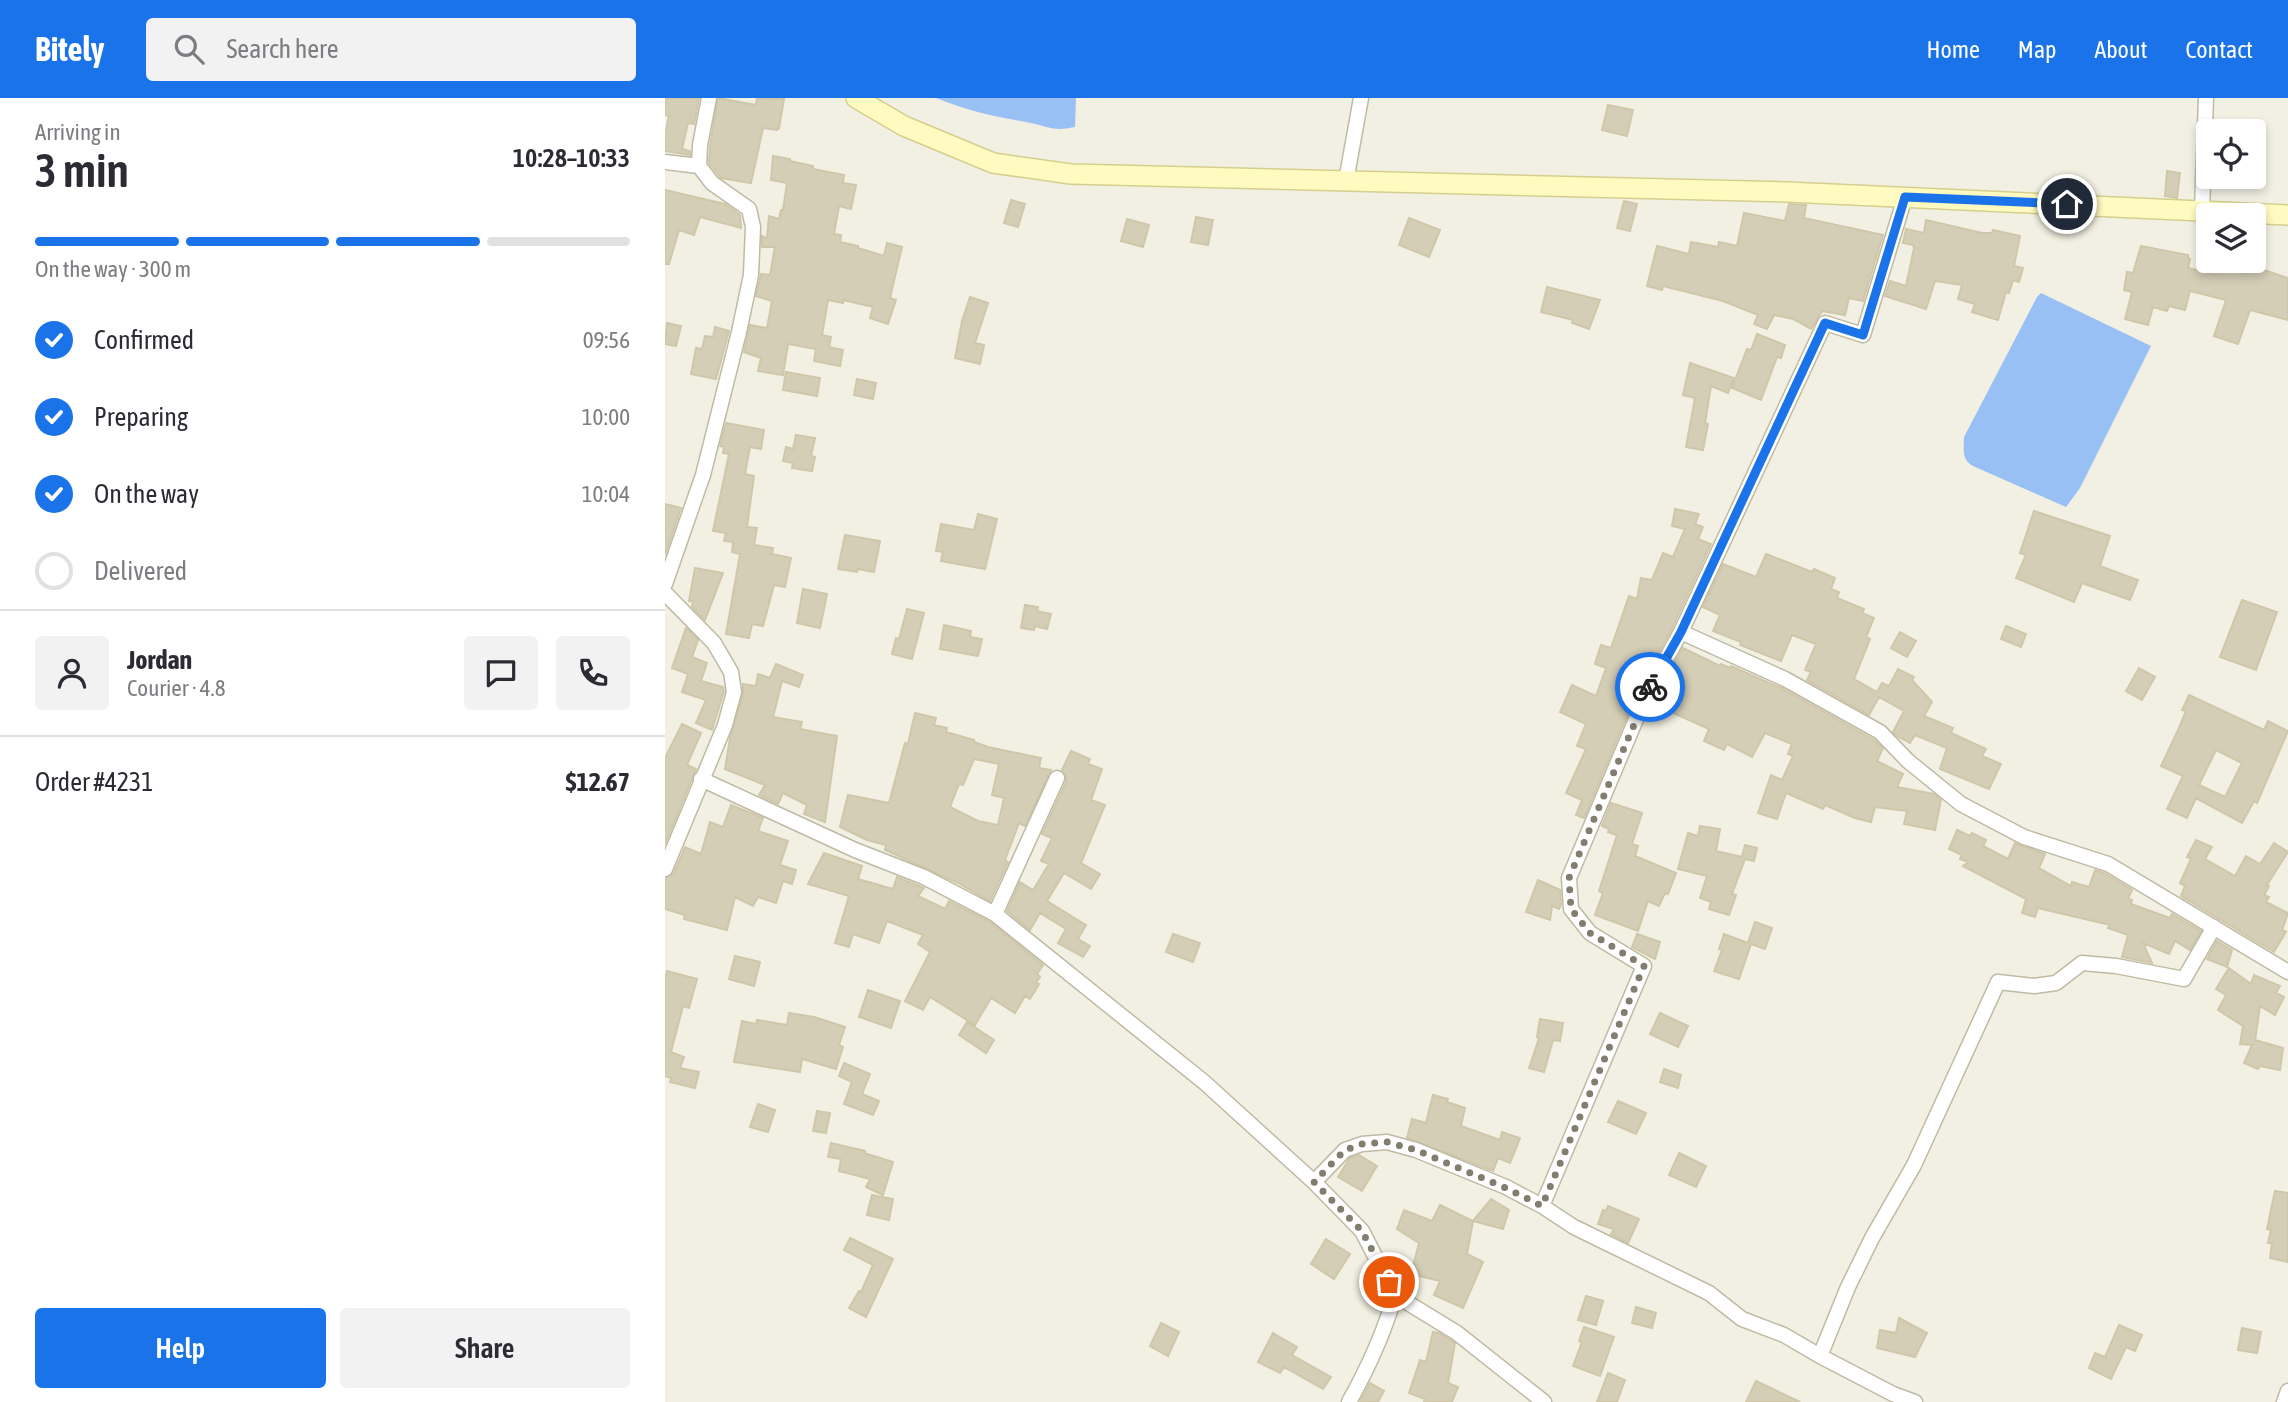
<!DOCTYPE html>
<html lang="en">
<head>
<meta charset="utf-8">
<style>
	body { margin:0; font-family:"Asap Condensed",sans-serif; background:#f2f2f3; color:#2b2b33; height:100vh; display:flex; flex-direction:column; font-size:26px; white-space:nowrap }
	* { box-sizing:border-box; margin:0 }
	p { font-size:23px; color:#7c7c81 }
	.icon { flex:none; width:38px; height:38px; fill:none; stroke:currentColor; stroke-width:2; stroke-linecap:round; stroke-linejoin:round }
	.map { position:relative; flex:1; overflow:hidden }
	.details { display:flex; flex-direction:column; background:#fff; width:665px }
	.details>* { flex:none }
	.controls { position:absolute; left:1531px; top:21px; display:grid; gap:14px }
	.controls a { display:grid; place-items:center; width:70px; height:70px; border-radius:7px; background:#fff; box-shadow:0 4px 10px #0003; font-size:35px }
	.pin { position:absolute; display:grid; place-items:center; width:60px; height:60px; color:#fff; margin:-30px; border:4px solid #fff; border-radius:50%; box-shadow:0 2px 7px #0007 }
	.courier { position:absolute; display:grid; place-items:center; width:70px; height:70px; margin:-35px; border:5px solid #1a73e8; border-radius:50%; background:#fff; color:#222; box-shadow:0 2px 9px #0007 }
	.summary em { font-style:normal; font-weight:600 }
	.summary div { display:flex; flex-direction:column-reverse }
	.summary { display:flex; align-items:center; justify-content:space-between; height:119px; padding:0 35px }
	h1 { font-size:46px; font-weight:600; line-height:52px }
	.bar { display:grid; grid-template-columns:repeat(4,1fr); gap:10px 7px; align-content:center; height:84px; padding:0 35px }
	.bar i { height:9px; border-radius:5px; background:#e1e1e2 }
	.bar .current { background:#1a73e8 }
	.bar p { grid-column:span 4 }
	.line { display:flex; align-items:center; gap:18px; padding:0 35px; border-top:2px solid #e1e1e2 }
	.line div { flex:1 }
	.round { display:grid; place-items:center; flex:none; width:74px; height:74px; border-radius:7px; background:#f2f2f3 }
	ol { padding:0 35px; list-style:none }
	li { display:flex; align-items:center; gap:21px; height:77px }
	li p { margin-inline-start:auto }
	li .icon { padding:7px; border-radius:50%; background:#1a73e8; color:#fff; stroke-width:4 }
	li:last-child { color:#7c7c81 }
	li i { width:38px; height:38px; border:4px solid #e1e1e2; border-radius:50% }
	.primary-button { display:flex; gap:14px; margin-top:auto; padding:14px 35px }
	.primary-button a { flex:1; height:80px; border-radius:7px; background:#1a73e8; color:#fff; font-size:28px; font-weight:600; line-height:80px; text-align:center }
	.primary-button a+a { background:#f2f2f3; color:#2b2b33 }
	header { display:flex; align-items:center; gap:42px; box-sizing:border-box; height:98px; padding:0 35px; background:#1a73e8; color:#fff }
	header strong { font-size:33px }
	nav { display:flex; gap:38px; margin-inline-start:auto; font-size:24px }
	.search { width:490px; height:63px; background:#f2f2f3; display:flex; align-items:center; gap:18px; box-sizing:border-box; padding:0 24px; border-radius:7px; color:#7c7c81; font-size:26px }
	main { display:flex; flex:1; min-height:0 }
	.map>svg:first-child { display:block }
</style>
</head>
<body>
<header>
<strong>Bitely</strong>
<div class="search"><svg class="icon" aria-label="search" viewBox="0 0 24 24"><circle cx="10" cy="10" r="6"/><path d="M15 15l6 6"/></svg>Search here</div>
<nav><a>Home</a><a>Map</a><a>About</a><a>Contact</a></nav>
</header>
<main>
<section class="details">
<div class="summary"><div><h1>3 min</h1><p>Arriving in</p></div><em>10:28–10:33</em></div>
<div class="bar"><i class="current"></i><i class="current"></i><i class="current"></i><i></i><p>On the way · 300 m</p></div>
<ol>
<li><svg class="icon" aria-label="check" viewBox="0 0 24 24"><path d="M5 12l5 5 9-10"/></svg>Confirmed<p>09:56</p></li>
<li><svg class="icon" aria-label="check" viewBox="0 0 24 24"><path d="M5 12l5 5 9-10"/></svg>Preparing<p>10:00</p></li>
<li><svg class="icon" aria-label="check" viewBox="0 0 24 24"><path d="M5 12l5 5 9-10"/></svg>On the way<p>10:04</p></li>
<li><i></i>Delivered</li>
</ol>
<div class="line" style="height:126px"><a class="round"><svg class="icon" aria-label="person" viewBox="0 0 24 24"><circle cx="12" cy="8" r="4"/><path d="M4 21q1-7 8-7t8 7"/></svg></a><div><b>Jordan</b><p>Courier · 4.8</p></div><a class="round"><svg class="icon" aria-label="chat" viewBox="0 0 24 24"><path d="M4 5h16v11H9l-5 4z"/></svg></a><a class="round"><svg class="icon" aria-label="phone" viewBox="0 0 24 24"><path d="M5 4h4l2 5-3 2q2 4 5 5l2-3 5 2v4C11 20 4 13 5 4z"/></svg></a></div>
<div class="line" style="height:91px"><div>Order #4231</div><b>$12.67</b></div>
<div class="primary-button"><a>Help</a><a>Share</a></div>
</section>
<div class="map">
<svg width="1623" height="1304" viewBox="0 0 1623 1304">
	<rect width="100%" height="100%" fill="#f2f0e2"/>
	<path fill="#99c0f4" d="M271,0H411L410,29C387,34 383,28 361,24C326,18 304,13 271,0Z
		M1376,195L1486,248L1415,390L1401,409L1308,368C1296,361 1299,351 1299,339L1372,199Z"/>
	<path fill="#d4ceb7" stroke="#d0c7aa" stroke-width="2" fill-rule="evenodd" d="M0,0H34L29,26L23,25L17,51L25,53V57L0,53V36L4,18L0,17Z
		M53,0L91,7L92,0L119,1L114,30L112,32L98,30L86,85L56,80L44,65L45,48Z
		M943,7L968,12L962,38L937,32Z
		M108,58L125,61V63L148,68V71L179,77L178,85L191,87L186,111L174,108L169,136L176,137L175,144L193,148V150L219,158L222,145L237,149L225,200L231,202L223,226L205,220L208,209L178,202V205L163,202L157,237L166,239L164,249L178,252L175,268L149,263L151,251L123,246L118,277L93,273L96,260L79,254L85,227L102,230L107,203L91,198L96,176L105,177L110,149H97V138L102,140L104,118L114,121L116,112H118L122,85L106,82Z
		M1502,73L1515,75L1512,100L1500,98Z
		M0,92L60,106L75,117L76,130L35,119L29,137L14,132L4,166H0Z
		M346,102L360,106L353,129L339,125Z
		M959,103L972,106L965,133L952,130Z
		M1124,106L1141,107L1139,120L1218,137L1198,203L1184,200L1180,217L1157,213L1146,231L1128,221L1109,217L1102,231L1089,226L1093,217L1058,203L998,188L997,192L982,188L992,148L1024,156L1026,144L1053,149L1054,144L1072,148L1079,115L1120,123Z
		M531,119L548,122L543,147L526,144Z
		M744,120L775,132L764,159L734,147Z
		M462,121L484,127L478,149L456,143Z
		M1261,122L1317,135H1327L1328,132L1355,138L1349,168L1358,170L1354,184L1348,182L1344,195L1341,194L1333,222L1307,214L1310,206L1293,201L1297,187L1270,183L1261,211L1220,198L1225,183L1241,188L1249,150L1248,147L1238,145L1241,131L1259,135Z
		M1476,148L1523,157V160L1525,161L1523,170L1551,177L1554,166L1584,175L1587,168L1623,180V222L1585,212L1573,246L1549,238L1561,202L1525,193L1520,212L1504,208L1502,213L1488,209L1483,227L1460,221L1467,194L1459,192L1462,174L1468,175Z
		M882,189L935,202L924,231L907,225L908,222L876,214Z
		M305,199L323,205L310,245L319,247L315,266L290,260L297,223Z
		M2,225L16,228L11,248L0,246Z
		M50,229L64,233L51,281L26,276L31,250L37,251L40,238L48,239Z
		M1092,236L1120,247L1116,260L1112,259L1096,302L1067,290L1082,251L1086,252Z
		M1025,265L1069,280L1063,295L1046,288L1040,325L1043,326L1038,352L1021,349L1030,300L1018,297Z
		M121,274L155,280L152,298L118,292Z
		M192,281L211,285L208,301L189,297Z
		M61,325L99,332L96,351L85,349L80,376L89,378L82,429L92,430L89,447L108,450L107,456L126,460L120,489L109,487L98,528L87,526L84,540L61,536L75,456L67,454L68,444L59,443L61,435L48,433L64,356L58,355L59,349L55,348Z
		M131,337L150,340L146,358L150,359L147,373L127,370L128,365L118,363L121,349L128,351Z
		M0,406L16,410L0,457Z
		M1010,411L1034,416L1030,426L1038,429L1033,441L1046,446L1007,530L974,589L919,720L911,717L917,702L901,695L921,651L912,648L921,626L895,614L907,587L931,598L941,570L930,566L936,547L946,550L964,498L972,501L976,480L987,482L998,455L1008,459L1020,431L1007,428Z
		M1369,413L1445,438L1435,468L1473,482L1465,502L1417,485L1409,504L1351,480L1361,457L1355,455Z
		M313,416L332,421L320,471L276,463L278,454L271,453L276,426L309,432Z
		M180,437L215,443L209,474L193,471L192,474L173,471Z
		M1101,456L1147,474L1149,471L1170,480L1166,491L1174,494L1172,500L1199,511L1197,515L1209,520L1201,539L1205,541L1189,581L1212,594L1217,585L1224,588L1233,571L1249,579L1247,582L1267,604L1259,618L1288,630L1286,635L1321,651L1317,658L1336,666L1324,691L1275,671L1282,650L1250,637L1245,645L1232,638L1228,634L1239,613L1214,599L1204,617L1142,582L1146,574L1140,572L1151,546L1127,537L1116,563L1075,547L1076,544L1048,533L1055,517L1038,509L1058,466L1091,479Z
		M30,470L58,475L40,522L27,509L28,503H24Z
		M138,491L162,496L155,530L132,525Z
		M1577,502L1612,514L1591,572L1555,559Z
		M360,507L373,509L372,513L386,516L382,531L370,528L369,532L356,530Z
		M242,511L259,515L247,561L227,556L231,540L234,541Z
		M279,527L306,533L305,539L317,541L313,558L275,551Z
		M1341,528L1361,536L1356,549L1336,541Z
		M21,530L33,542L27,559L42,565L36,583L58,589L59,593L47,632L31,625L41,602L17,594L23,576L7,570Z
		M1235,534L1251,543L1242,559L1226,550Z
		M1018,550L1055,568L1056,566L1065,570L1066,568L1116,590L1209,642L1218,650L1212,663L1238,676L1232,689L1269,696L1276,702L1270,732L1239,726L1242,713L1210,709L1206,724L1190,720L1160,707L1158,711L1121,695L1112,721L1093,715L1106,677L1117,682L1128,658L1123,656L1127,646L1100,635L1087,659L1062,646L1059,652L1039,643L1044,631L1008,615L1009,612L989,603Z
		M111,566L138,577L134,589L117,583L108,619L137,624L135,631L172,638L160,724L139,716L142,707L118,695L113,706L94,697L100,687L60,671L65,640L78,597V586L91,588L93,576L105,580Z
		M1474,570L1490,579L1477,602L1461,593Z
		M1524,597L1599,632L1603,623L1623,633L1592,705L1589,703L1577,725L1531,700L1522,720L1502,711L1518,678L1496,668L1514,630L1521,613L1517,612ZM1551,652L1577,665L1560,699L1534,687Z
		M250,615L271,620L269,627L282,630L281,634L309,642V644L323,649L376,660L374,670L386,672L360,728L354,725L340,762L343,764L325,803L293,785L220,752L221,747L202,742L175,729L183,697L224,705L240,645L243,646ZM309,661L334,666L327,697L339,700L333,727L313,723L285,709L294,686L298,687Z
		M17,626L36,635L22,667L31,671L0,746V660Z
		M406,653L425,661L423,666L437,671L426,702L440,707L416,765L435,776L426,791L399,775L382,803L421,827L413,841L425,848L418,859L393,845L401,831L375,815L365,832L342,813L355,784L368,792L384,766L376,763L387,740L377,736L401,684V678L397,672Z
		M946,705L977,715L967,746L973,748L970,758L1011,775L1003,796L1000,795L994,808L983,803L973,833L930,817L938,795L934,793L952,737L943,734L944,731L937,728Z
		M66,707L98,720L93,733L123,743L115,767L131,772L127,786L118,783L111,805L93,799L88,808L70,799L62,832L19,821L20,817L0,811V780L9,775L20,749L36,756L45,724L58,729Z
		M1035,728L1055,731L1051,753L1077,759L1080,747L1092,750L1089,763L1080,761L1067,796L1071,797L1064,817L1044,811L1046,804L1035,800L1042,778L1013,771L1023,735L1033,738Z
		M1292,732L1305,738L1307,735L1321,742L1318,748L1343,761L1350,745L1380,756L1374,770L1406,788L1407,784L1424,789L1430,772L1439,775L1467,792L1463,801L1467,802L1466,806L1505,820L1507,816L1536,833L1525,852L1510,843L1504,856L1478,845L1487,865L1457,859L1463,837L1443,830L1445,827L1373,810L1370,819L1357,815L1361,801L1298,768L1303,764L1295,761L1297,757L1284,751Z
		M1531,742L1547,749L1540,761L1570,778L1581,758L1595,766L1609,745L1623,754L1602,787L1604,788L1599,797L1604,799L1601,804L1623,815L1617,832L1621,834L1609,854L1516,798L1520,788L1515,785L1526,761L1522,759Z
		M159,755L197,768L193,781L228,791L232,779L259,790L253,798L280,811L284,803L325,824L378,867L372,876L375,879L371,885L374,886L365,901L360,898L350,915L326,900L310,927L265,899L258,912L240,903L265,854L253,846L258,837L222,823L214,845L188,836L184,849L170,845L184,798L143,786Z
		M873,782L895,792L896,806L894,811L887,808L885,822L861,814Z
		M1090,824L1107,830L1100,851L1086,846L1074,881L1049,873L1057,852L1054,851L1059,836L1083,845Z
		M508,836L535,845L528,864L501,854Z
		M972,836L995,844L990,861L967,849Z
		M1552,843L1567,852L1562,869L1542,861Z
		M70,858L95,864L89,888L64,881Z
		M1564,870L1586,886L1589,877L1615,888L1611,895L1619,899L1610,917L1595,908L1590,942L1618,950L1615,972L1595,968L1593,971L1579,965L1587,947L1575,946L1578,928L1553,912L1561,897L1551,891Z
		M2,873L32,881L24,910L18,908L6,954L19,959L15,970L34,974L30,990L5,984L6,980L0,978V881Z
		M203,892L235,903L226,930L194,919Z
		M124,915L149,919L180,929L174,947L178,949L171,971L137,961L135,974L69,964L77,923L91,926L92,922L122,927Z
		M995,915L1023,928L1013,949L985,936Z
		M875,921L898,925L895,943L888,942L879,974L864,970L874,940L872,939Z
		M302,924L329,942L321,955L294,937Z
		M179,965L205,976L197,996L214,1003L208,1017L179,1006L187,984L174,978Z
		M999,971L1016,977L1013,990L995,984Z
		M768,997L783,1001L782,1004L800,1010L796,1028L835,1042L837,1034L855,1040L845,1065L833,1060L828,1073L742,1040L747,1021L761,1025Z
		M953,1003L981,1015L971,1036L943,1024Z
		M93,1006L110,1012L103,1034L85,1029Z
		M152,1013L165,1015L161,1035L148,1033Z
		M166,1045L200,1053L199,1055L228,1064L218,1097L201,1089L205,1081L174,1073L176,1061L163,1059Z
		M1014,1055L1041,1068L1031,1089L1004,1077Z
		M694,1057L712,1068L697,1093L673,1079L685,1060Z
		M1610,1093L1623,1095V1164L1605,1160L1607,1145H1603L1606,1132L1602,1131Z
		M207,1097L228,1101L224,1122L202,1117Z
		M826,1101L844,1112L838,1131L808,1123Z
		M775,1107L808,1123L802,1156L818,1164L798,1210L769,1197L775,1183L746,1176L754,1145L732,1131L739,1112L767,1123Z
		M943,1108L974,1121L963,1145L946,1136L949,1131L933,1126L938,1112L941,1113Z
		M185,1140L228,1161L201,1219L184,1210L194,1193L196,1194L208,1167L179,1152Z
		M661,1141L685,1156L669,1181L646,1166Z
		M921,1198L938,1203L931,1227L913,1222Z
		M971,1209L991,1215L987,1230L967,1225Z
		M1234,1220L1262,1235L1250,1259L1212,1250L1215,1232L1231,1235Z
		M496,1225L514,1234L503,1258L485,1248Z
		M1454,1227L1477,1237L1470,1253L1461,1249L1446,1281L1424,1270L1430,1255L1440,1259Z
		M919,1229L949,1239L935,1278L908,1268L917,1244L914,1243Z
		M1577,1230L1596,1234L1592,1255L1573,1252Z
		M768,1234L774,1235L790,1245L783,1285L793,1289L787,1304H759L760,1301L744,1295L755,1262L761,1264Z
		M608,1235L632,1249L627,1257L666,1279L658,1291L619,1269L615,1275L593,1264Z
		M943,1275L960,1282L952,1304H932Z
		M1091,1283L1135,1304H1081Z
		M705,1285L719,1293L713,1304H695Z"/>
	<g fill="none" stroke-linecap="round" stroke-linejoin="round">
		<defs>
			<path id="street" d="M0,64L34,68
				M681,83L696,0
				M1240,99L1198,237L1160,225L1016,534L1120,581L1215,634L1243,663L1296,706L1359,739L1443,766L1623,874
				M1537,112L1541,0
				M0,486L38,377L74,234L86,177L88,129L84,111L47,85L34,68L35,47L44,0
				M0,495L49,545L66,574L69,594L60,627L0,771
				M36,681L190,752L259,779L330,816L539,984L649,1084L697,1133L730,1197C719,1235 703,1270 684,1304
				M330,816L392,680
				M649,1084L680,1052L697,1046L722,1044L751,1052L841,1089L877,1108L909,1129L1044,1195L1077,1221L1119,1237L1155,1258L1228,1296L1250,1304
				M877,1108L979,868L925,835L906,811L904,780L983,593L1016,534
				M730,1197L792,1235L879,1304
				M1155,1258L1183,1189L1207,1140L1249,1067L1333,884L1369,888L1391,885L1417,865L1451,868L1519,881L1549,829
				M1619,1304L1623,1293"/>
			<path id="secondary" d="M191,0L239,28L328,65L406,76L1122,94L1623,117"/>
		</defs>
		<use href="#street" stroke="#bebaa4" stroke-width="17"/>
		<use href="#secondary" stroke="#d5cf8e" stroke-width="22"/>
		<use href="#street" stroke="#fff" stroke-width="14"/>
		<use href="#secondary" stroke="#fffabf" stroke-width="19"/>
	</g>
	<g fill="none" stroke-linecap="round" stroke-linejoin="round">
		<path stroke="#817e70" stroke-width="7" stroke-dasharray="0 12.6" d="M724,1184L697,1133L649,1084L680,1052L697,1046L722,1044L751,1052L841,1090L877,1108L979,868L925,835L906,811L904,780L985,589"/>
		<path stroke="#1a73e8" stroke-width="9" d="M985,589L1016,534L1160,225L1198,237L1240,99L1402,106"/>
	</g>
</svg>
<div class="controls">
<a><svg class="icon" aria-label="locate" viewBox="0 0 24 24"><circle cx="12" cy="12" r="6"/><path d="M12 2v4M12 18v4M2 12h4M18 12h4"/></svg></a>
<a><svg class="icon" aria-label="layers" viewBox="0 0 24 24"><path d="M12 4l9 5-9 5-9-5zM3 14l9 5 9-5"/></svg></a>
</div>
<div class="pin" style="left:724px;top:1184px;background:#ea580c"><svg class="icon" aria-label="bag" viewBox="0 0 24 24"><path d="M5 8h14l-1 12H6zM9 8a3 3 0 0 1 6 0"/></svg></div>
<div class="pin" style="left:1402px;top:106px;background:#1f2937"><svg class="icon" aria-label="home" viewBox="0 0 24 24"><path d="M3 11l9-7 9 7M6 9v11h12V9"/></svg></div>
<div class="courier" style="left:985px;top:589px"><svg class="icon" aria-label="bike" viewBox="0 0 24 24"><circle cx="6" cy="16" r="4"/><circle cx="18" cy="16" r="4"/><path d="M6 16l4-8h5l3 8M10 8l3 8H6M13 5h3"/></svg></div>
</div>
</main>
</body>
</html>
